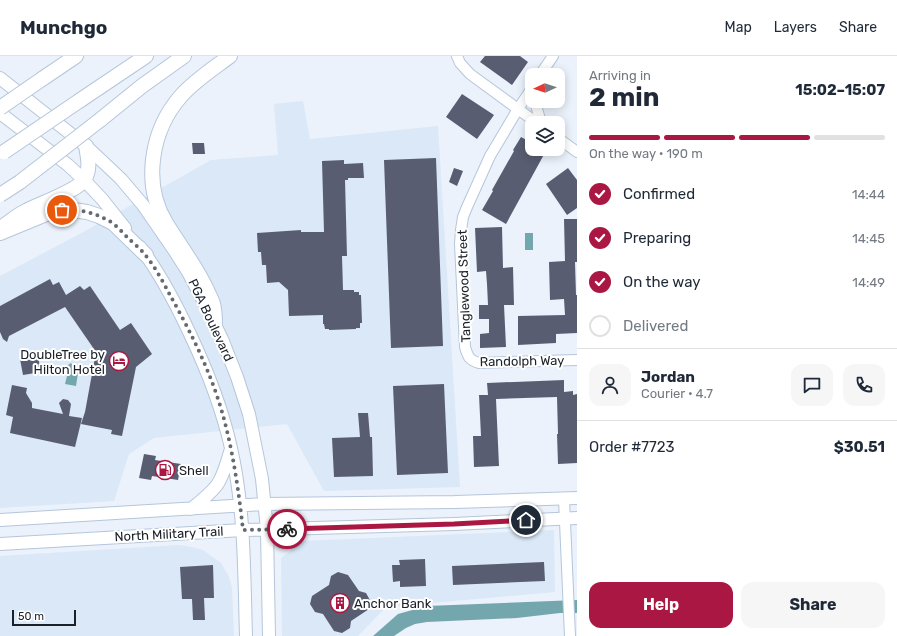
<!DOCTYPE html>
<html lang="en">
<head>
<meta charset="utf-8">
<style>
	body { margin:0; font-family:Rubik,sans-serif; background:#f6f6f7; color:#1f2937; height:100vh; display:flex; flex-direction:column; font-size:15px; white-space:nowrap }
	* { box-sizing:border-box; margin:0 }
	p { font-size:13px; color:#747a83 }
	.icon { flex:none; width:22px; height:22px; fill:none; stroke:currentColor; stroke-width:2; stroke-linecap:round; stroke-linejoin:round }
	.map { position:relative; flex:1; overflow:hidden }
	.side { display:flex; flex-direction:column; background:#fff; width:320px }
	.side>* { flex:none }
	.needle { width:26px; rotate:266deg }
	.buttons { position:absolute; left:525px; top:12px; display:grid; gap:8px }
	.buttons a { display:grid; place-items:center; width:40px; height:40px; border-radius:8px; background:#fff; box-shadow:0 2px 10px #0003; font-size:20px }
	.scale { position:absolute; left:12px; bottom:10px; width:64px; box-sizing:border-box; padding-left:4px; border:2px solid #1b2129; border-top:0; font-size:11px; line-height:14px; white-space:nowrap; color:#1b2129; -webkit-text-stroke:3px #fff; paint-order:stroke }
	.pin { position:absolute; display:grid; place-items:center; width:34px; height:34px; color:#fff; margin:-17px; border:2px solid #fff; border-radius:50%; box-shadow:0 1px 4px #0007 }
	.courier { position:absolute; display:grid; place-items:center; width:40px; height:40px; margin:-20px; border:3px solid #ab1743; border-radius:50%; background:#fff; color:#222; box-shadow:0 1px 5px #0007 }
	.overview em { font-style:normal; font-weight:700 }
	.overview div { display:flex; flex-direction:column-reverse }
	.overview { display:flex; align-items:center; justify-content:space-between; height:68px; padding:0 12px }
	h1 { font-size:26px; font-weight:700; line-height:30px }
	.bar { display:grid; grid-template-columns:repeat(4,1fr); gap:6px 4px; align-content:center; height:48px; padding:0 12px }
	.bar i { height:5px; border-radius:3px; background:#e0e1e3 }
	.bar .on { background:#ab1743 }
	.bar p { grid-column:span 4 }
	.line { display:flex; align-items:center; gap:10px; padding:0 12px; border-top:1px solid #e0e1e3 }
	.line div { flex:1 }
	.round { display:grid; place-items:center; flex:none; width:42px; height:42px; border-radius:12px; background:#f6f6f7 }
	ol { padding:0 12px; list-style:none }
	li { display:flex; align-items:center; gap:12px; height:44px }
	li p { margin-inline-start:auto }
	li .icon { padding:4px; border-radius:50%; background:#ab1743; color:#fff; stroke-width:4 }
	li:last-child { color:#747a83 }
	li i { width:22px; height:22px; border:2px solid #e0e1e3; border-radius:50% }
	.primary-button { display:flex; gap:8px; margin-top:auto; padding:8px 12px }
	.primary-button a { flex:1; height:46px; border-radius:12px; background:#ab1743; color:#fff; font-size:16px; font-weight:700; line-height:46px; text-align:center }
	.primary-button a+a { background:#f6f6f7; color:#1f2937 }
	header { display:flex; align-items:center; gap:24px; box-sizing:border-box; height:56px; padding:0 20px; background:#fff; border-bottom:1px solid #e0e1e3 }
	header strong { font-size:19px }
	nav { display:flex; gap:22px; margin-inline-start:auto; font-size:14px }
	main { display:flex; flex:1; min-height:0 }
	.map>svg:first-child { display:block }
</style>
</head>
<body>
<header>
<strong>Munchgo</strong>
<nav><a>Map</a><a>Layers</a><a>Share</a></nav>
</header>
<main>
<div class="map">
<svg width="577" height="580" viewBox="0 0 577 580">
	<rect width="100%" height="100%" fill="#ebf2fb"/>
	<path fill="#dae8f8" d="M303,45L310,83L438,70L460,431L324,435L287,368L154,382L129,398L114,445L0,452V220L87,174L211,104L278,99L274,48Z
		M554,474L555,536L386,551L358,580H282L281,502L303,485Z
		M178,489L187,490L203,494L221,507L229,521L232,532L234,580H0V500Z"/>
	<path fill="#74a7ad" d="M525,177H533V194H525Z
		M71,307L78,317L76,330L65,328L67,320L62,313Z
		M577,544V557H560L517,562L427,566L415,568L406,572L394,580H373L398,558L427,550Z"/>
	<path fill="#595d72" d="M485,0H520L528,6L512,29L480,6Z
		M462,38L494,59L477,83L446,61Z
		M521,81L532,87V93H547L506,168L482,154L493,135L492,134L514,95L513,94Z
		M192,87H204L205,98H193Z
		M436,102L443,290L391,292L384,104Z
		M344,104V108L363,107L364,122H348V124H345L347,200H342L343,234H354V236H359V239H361L362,267H360V272H356V273L329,274V273H325L324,268H323V259L289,260L288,234L279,226L267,227L266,209H262L261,196H258L257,177L301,174V176H324L322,105Z
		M454,112L463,115L457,130L449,126Z
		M568,112L577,124V152L567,159L546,128Z
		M564,163H577V206H575L576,239H577V277L556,278V287L518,289V260L565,259L564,243L550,244L549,206L565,205Z
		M502,171L503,212L513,211L514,249H504L506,291L480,292V278L489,277V263H479V249H488L487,228L486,215L477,216L475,172Z
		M50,223L53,229L59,226L66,239L80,230L84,234L90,230L120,274L131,267L152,298L136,311L122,380L111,378L112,374L81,368L85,356L96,296L65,251L9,280L7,286L3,283L0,276V250Z
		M38,300L41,316L23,319L20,303Z
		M564,324V336L573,335V339L577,338V407L558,408L557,378H558L557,341L496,343L499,410L474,411L473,380H481L479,339H488L487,327Z
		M444,328L448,417L397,419L393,330Z
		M12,329L27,332L26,337L32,347V352L63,358L59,347L63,343L68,344L71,348L69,360L82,362L75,391L10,377L13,361L6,359Z
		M358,357H368L370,381H372L373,420L334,421L332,382L360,381Z
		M144,398L156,400L155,404L181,408L178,424L152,420L151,424L139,422Z
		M425,503L426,530L400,531V525L393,526L392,509H400L399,504Z
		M544,506L545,525L453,529L452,510Z
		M213,509L214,542H204L205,564H193L192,543H182L180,511Z
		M338,516L348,519L359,535L366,537L371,546L369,553L351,565L350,572L342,577L334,575L323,558L315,556L310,548L312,540L329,529L331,520Z"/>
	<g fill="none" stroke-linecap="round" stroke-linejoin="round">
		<defs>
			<path id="minor" d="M457,0L460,7L470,18L537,67
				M540,19L553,0
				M532,32L518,53L490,100L467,151L463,161L461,174L460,188L465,291C468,301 469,304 479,307L577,304
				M536,45V49L541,67
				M558,82L577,96
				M564,443L570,580"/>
			<path id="major" d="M0,22L86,90L121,123L143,149L174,194L188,216L207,252L222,283L237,321L249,358L262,423L267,474L269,580
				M0,57L68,109L84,124L102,143L125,172
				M140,191C160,217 176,248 190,278C208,316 222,352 231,392C245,454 244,517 246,580
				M191,453C200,446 210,438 217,429C224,419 227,405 231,393
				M0,464L264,448L455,446L577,442
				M0,488L243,474L454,468L577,462"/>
			<path id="highway" d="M42,23L76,0
				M79,45L146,0
				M100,64L142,30L184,0
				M5,169C12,164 19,158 26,155C39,148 77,135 84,124C91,114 88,101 86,90
				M0,177L51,156L62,154H73L87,156L99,160L113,167L146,199
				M215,269C215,263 215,255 213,248C212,244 209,239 207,234C196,210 180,190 166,167C142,128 151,74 181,40C194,25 214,12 230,0"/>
		</defs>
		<use href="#minor" stroke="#b5c6da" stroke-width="12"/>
		<use href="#major" stroke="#b5c6da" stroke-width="14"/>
		<use href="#highway" stroke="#b5c6da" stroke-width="16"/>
		<use href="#minor" stroke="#fff" stroke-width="10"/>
		<use href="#major" stroke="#fff" stroke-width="12"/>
		<use href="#highway" stroke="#fff" stroke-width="14"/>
		<defs>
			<path id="highway-bridge" d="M0,52L42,23
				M4,96L79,45
				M0,139L20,126L100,64"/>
		</defs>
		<use href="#highway-bridge" stroke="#b5c6da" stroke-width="16" stroke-linecap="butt"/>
		<use href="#highway-bridge" stroke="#fff" stroke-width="14"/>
	</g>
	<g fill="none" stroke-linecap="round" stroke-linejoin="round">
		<path stroke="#646a72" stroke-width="4" stroke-dasharray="0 7.2" d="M62,154C80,153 96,157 111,166C117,170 122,176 127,181C133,187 141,193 146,200C156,212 164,228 171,241C193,280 214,323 225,367C234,402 239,438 243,474L287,473"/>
		<path stroke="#ab1743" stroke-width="5" d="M287,473L454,468L526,464"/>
	</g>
	<defs>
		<symbol id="hotel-ring" viewBox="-11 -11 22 22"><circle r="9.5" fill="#fff" stroke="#ab1743" stroke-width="1.5"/><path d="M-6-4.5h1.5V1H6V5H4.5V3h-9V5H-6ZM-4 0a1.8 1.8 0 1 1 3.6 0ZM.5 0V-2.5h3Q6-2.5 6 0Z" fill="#ab1743"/></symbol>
		<symbol id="fuel-ring" viewBox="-11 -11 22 22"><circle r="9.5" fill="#fff" stroke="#ab1743" stroke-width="1.5"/><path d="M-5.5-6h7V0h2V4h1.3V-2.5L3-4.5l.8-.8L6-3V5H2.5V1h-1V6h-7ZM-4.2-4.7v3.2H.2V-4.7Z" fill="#ab1743"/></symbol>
		<symbol id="building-ring" viewBox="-11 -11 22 22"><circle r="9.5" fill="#fff" stroke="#ab1743" stroke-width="1.5"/><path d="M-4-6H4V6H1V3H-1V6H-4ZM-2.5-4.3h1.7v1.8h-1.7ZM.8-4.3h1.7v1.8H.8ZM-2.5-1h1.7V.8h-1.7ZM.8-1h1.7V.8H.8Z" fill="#ab1743"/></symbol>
	</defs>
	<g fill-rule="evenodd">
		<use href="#hotel-ring" x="108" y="294" width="22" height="22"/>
		<use href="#fuel-ring" x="154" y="403" width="22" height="22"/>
		<use href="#building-ring" x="329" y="536" width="22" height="22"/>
	</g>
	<g text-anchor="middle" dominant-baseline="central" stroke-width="4" stroke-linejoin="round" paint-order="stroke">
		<g font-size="13" fill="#1b2129" stroke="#fff">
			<text transform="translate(464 230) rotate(-92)">Tanglewood Street</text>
			<text transform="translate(211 264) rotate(65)">PGA Boulevard</text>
			<text transform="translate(522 305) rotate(-1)">Randolph Way</text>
			<text transform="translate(169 478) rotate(-3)">North Military Trail</text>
		</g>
		<g font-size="13" fill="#1b2129" stroke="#fff" text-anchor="start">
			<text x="105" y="298" text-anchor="end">DoubleTree by<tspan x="105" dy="15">Hilton Hotel</tspan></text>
			<text x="179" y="414">Shell</text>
			<text x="354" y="547">Anchor Bank</text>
		</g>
	</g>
</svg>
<div class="buttons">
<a><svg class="needle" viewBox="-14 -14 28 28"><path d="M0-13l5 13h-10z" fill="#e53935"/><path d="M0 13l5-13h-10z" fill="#747a83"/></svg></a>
<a><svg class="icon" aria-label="layers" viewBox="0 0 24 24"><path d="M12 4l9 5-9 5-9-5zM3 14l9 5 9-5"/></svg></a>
</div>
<div class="scale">50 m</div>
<div class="pin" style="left:62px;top:154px;background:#ea580c"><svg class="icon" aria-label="bag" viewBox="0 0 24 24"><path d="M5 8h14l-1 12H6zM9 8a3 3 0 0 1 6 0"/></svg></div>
<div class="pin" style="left:526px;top:464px;background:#1f2937"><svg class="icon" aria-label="home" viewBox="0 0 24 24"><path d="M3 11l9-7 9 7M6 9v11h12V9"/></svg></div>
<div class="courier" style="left:287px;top:473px"><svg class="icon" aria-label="bike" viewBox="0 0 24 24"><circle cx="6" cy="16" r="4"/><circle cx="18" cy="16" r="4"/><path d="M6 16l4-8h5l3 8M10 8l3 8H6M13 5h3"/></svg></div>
</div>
<section class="side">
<div class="overview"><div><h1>2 min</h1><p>Arriving in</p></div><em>15:02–15:07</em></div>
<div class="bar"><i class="on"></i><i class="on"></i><i class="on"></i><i></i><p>On the way · 190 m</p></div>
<ol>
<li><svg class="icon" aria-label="check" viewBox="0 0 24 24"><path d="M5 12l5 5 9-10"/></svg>Confirmed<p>14:44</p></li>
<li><svg class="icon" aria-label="check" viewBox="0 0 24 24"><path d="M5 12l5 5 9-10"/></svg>Preparing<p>14:45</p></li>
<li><svg class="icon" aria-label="check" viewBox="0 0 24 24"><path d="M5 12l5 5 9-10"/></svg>On the way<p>14:49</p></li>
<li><i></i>Delivered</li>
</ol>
<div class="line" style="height:72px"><a class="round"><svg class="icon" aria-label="person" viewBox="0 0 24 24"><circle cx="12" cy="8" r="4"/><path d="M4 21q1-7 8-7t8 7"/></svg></a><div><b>Jordan</b><p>Courier · 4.7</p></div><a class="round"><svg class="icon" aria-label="chat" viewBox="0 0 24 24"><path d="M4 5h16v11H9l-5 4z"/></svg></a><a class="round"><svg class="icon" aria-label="phone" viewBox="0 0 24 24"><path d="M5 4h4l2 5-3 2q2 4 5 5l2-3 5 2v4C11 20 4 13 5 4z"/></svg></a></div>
<div class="line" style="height:52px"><div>Order #7723</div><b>$30.51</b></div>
<div class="primary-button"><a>Help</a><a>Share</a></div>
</section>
</main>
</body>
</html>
